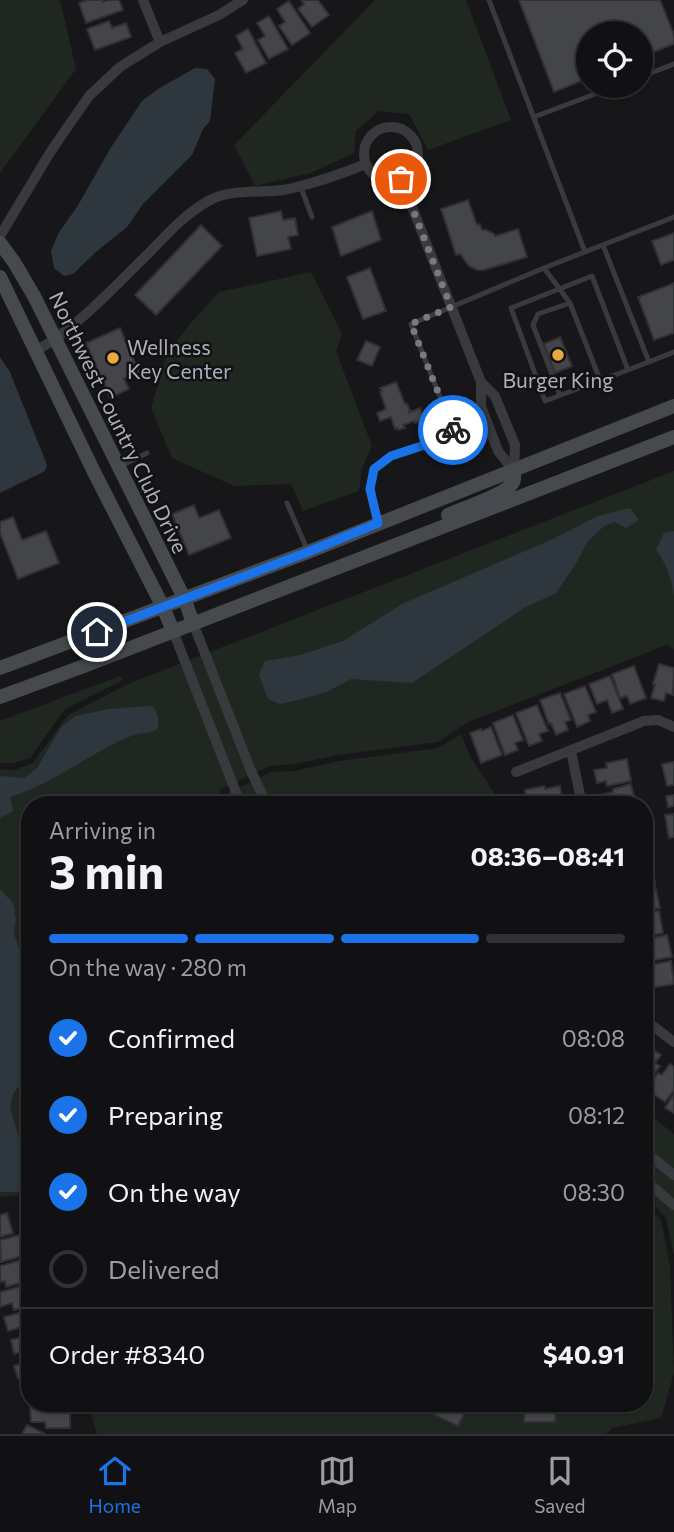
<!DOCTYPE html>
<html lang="en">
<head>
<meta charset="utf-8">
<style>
	body { margin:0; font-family:Commissioner,sans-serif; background:#1e1f21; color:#f1f3f6; height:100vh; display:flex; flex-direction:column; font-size:26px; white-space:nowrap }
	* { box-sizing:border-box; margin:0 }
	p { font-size:23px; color:#9c9da0 }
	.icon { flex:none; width:38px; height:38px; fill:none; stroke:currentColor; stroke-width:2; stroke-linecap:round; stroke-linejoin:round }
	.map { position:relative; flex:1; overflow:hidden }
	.details { position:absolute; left:21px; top:796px; width:632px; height:616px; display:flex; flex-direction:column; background:#111113; border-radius:28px; box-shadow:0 2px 5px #0004,0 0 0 2px #303133 }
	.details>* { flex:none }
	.tools { position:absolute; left:576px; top:21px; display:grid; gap:14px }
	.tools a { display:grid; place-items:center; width:77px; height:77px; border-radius:50%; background:#111113; box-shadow:0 2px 5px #0004,0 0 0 2px #303133; font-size:35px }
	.pin { position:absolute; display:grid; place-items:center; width:60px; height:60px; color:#fff; margin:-30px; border:4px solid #fff; border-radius:50%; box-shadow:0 2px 7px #0007 }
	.courier { position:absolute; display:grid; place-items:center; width:70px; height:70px; margin:-35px; border:5px solid #1a73e8; border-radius:50%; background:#fff; color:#222; box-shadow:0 2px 9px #0007 }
	.headline em { font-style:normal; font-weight:700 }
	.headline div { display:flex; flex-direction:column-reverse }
	.headline { display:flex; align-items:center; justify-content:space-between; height:119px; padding:0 28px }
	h1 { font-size:46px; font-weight:700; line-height:52px }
	.bar { display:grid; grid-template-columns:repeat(4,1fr); gap:10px 7px; align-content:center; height:84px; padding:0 28px }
	.bar i { height:9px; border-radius:5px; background:#303133 }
	.bar .selected { background:#1a73e8 }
	.bar p { grid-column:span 4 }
	.line { display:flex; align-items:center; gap:18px; padding:0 28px; border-top:2px solid #303133 }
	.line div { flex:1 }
	ol { padding:0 28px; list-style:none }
	li { display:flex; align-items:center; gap:21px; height:77px }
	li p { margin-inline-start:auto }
	li .icon { padding:7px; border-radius:50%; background:#1a73e8; color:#fff; stroke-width:4 }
	li:last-child { color:#9c9da0 }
	li i { width:38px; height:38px; border:4px solid #303133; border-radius:50% }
	.tabs { display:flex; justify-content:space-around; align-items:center; height:98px; border-top:2px solid #303133; background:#111113; font-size:19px; color:#9c9da0 }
	.tabs a { display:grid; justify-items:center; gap:4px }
	.tabs .selected { color:#1a73e8 }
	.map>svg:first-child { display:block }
</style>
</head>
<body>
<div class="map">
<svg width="674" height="1434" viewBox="0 0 674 1434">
	<rect width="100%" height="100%" fill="#171719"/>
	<path fill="#1f2720" d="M0,0H60L76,69L0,173Z
		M375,0H466L511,120L428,150L409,114L379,111L356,131L354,153L311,173L255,186L234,145Z
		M311,272L342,334L336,351L372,446L362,468L359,491L303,511L291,484L234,486L172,458L151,408L168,352L190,324L219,292Z
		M674,471V649L667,645L468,722L438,742L338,755L295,764L270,766L219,790L224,805H30V1201L21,1195L0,1197V769L15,770L33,763L68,715L128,684Z
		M120,676L123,680L65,709L30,758L14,763H0V721Z
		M461,734L470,756L502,805H230L226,794L271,772L295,771L339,761L438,748Z
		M644,1110L674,1134V1256L666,1218L644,1194Z
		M644,1202L661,1220L670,1266L674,1373L661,1418L612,1428L606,1434H97L88,1404H644Z"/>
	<path fill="#2e373d" d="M195,68L207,69L215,79L210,121L203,129L192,155L143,204L127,227L97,251L73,274L64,276L54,268L51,251L59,232L77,207L110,149L142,101L158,89Z
		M0,357L10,372L47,465L45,471L0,493Z
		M630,508L639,520L626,528L615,522L604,526L588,541L575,565L556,593L524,608L412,683L351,679L327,692L298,700L280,704L268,699L259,675L265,661L300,655L343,641L402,604L553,539L598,516Z
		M674,531V597C672,578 666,564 656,549L664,533Z
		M147,706L154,707L158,717V729C151,733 145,733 137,734C130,736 123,739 117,742C81,760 49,785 10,797L13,811L0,818V776L24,778L37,768L61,727L75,716L109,709Z
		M0,889L13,903L16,919L14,933L30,986V1071L13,1094L10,1108L30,1173L29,1190L18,1192H0Z"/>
	<path fill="#444549" stroke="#313135" stroke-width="2" d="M87,0H103V2L109,0H119L123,10L86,23L79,3Z
		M301,0H318L329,15L312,27L298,9L304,4Z
		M519,0H660L674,35V44L640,57V33H588V78L554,92Z
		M289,1L310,33L292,45L279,26L285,22L277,9Z
		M269,16L288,49L269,59L258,40L265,36L257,23Z
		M109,21L112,28L126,23L131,37L95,50L87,29Z
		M248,29L266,63L246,73L235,53L243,49L236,36Z
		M468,200L477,225L480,224L482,230H486L493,233L495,236L518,229L527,257L484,270H477L469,266L460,254L456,255L441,209Z
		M281,211L283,220L295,218L298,235L288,237L291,249L257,256L249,218Z
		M372,211L381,240L341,256L332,227Z
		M201,225L222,246L156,315L135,295Z
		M674,233V260L661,265L652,241Z
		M370,268L386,311L363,319L347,277Z
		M674,283V333L654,340L638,297Z
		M120,328L139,372L124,379L129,389L110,398L86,343Z
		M560,337L572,366L555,373L544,344Z
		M366,341L380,347L372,366L357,360Z
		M396,382L405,404H407L410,411L408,413L420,408L425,420L415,423L414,421L403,425L405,428L398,430L397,428L395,429L391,417L380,421L377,413L386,409L380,392L382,391L380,388Z
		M194,505L199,518L219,510L231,538L189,555L172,514Z
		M13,517L22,540L46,531L59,563L18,579L0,533V522Z
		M659,664L674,668L673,695L666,693L664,701L651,698L655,684H653Z
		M634,666L646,698L630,704L627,696L620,698L612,674Z
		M610,676L623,709L612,713L607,700L597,704L589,684Z
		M585,686L596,712L588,715L590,721L577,727L564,694Z
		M560,693L571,720L565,722L568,730L556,735L551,723L549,724L540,700Z
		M537,705L548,731L539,734L542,741L529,746L516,713Z
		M513,715L523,740L515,743L518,750L505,755L493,723Z
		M491,727L502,755L481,763L470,733L481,729L482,731Z
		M627,759L631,781L607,786L606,781L597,783L594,770L607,768L606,763Z
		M674,762V785L667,786L662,764Z
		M631,784L636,805H601L599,795L613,792V789Z
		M544,786L545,789L560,786L562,799L554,801V805H528L525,790Z
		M674,795V806L668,807L666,796Z
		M674,814V837L669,838L665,815Z
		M648,834L652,854L644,856V835Z
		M651,859L655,882L644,884V860Z
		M655,885L660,908L644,911V887Z
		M659,911L663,933L644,937V914Z
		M667,935L672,957L644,962V940Z
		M671,961L674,984L644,989V976L652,975L650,965Z
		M648,1046L661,1055L655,1063L660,1066L644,1087V1052Z
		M670,1064L674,1067V1090L665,1102L646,1089L658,1073L662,1075Z
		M674,1094V1113L665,1108Z
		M7,1213L13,1233L0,1237V1215Z
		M20,1235L26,1255L1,1262L0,1240Z
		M25,1259L30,1280L6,1287L5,1281L0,1282V1266Z
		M30,1284V1306L14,1310L12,1303L0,1307V1292Z
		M30,1310V1331L22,1333L21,1327L8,1331L4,1317Z
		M30,1335V1349L14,1354L11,1340Z
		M30,1361V1375L18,1379L14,1366Z
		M411,1404H469L458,1426Z
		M525,1404H556L555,1422H524Z
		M70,1407V1428H46L45,1422H31L30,1408Z
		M27,1425L45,1434H22Z"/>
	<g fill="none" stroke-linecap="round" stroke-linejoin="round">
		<path stroke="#383a3e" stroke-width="5" d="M489,0L585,252
			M640,77L674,64
			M534,117L616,86
			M300,185L312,217
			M603,245L649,362
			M544,268L570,303L600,380
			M592,276L628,370L545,401L511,308Z
			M628,370L674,352
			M560,395L533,325L538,314L570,303
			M121,466L147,453
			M287,503L307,549
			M378,522L370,489L374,469L391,456L455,435L411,324L544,268L674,217
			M474,1407H488L496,1404"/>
		<path stroke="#383a3e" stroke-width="10" d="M143,0L160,42
			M364 154a27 27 0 1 1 54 0a27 27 0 1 1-54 0Z
			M401,179L481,382V406L498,451L514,471
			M0,236L51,151L89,96L120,67L160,42L219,15L243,0
			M36,351C79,326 114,287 149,253C168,233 186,213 210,200C233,188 264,194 289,189C315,183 341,174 366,164
			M481,382L495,396L515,445L514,471
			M193,623L251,771L267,805
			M173,631L241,805
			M571,751L582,805
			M516,772L644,721L658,720L674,727
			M644,1019L674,1042
			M644,1151L674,1175
			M644,1179L674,1205"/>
		<path stroke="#46494e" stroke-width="14" d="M0,243L14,262L34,296L184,598L193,623
			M0,277L94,472L163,607L173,631
			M448,515C462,508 507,495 513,482C515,479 514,475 514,471
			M0,668L308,552L674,406
			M0,697L84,666L674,437"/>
	</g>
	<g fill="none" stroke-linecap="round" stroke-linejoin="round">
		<path stroke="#777a80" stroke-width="7" stroke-dasharray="0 12.6" d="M401,179L451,307L411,324L453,430"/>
		<path stroke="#1a73e8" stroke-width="9" d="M97,632L308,552L378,523L370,489L374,469L391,456L455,435L453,430"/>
	</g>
	<g fill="#eba83d" stroke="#121214" stroke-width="2.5">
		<circle cx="558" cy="355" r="7"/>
		<circle cx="113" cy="358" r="7"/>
	</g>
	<g text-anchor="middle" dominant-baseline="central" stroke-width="5" stroke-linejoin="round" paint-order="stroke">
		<g font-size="21" fill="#aaafb8" stroke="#121214" text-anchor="start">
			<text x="127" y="346">Wellness<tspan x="127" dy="24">Key Center</tspan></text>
			<text x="558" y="379" text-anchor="middle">Burger King</text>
		</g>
		<g font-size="21" fill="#aaafb8" stroke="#121214">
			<text transform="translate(119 422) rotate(64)">Northwest Country Club Drive</text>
		</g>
	</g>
</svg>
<div class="tools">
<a><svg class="icon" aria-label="locate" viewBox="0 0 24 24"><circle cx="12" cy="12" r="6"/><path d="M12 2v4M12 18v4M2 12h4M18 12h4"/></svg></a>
</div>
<div class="pin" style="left:401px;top:179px;background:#ea580c"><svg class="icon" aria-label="bag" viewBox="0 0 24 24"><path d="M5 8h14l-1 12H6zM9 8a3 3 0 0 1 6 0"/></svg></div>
<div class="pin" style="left:97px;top:632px;background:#1f2937"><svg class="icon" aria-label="home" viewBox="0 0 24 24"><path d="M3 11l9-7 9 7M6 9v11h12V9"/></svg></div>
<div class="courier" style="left:453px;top:430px"><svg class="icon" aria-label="bike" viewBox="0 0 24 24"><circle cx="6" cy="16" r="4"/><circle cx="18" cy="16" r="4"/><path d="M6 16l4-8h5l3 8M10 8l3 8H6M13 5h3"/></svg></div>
<section class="details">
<div class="headline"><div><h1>3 min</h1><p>Arriving in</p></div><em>08:36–08:41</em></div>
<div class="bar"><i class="selected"></i><i class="selected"></i><i class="selected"></i><i></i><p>On the way · 280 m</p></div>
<ol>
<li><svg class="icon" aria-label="check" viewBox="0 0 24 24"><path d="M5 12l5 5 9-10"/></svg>Confirmed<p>08:08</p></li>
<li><svg class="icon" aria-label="check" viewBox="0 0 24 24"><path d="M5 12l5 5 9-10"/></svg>Preparing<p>08:12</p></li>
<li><svg class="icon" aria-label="check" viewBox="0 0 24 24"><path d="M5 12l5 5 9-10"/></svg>On the way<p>08:30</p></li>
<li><i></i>Delivered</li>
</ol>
<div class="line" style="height:91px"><div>Order #8340</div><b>$40.91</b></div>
</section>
</div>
<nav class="tabs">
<a class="selected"><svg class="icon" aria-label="home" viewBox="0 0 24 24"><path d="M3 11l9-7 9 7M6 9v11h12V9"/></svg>Home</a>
<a><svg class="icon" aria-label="map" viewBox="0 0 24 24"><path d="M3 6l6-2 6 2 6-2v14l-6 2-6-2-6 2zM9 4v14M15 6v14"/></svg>Map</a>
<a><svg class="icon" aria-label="saved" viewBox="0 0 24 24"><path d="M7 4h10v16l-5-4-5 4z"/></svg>Saved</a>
</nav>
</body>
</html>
